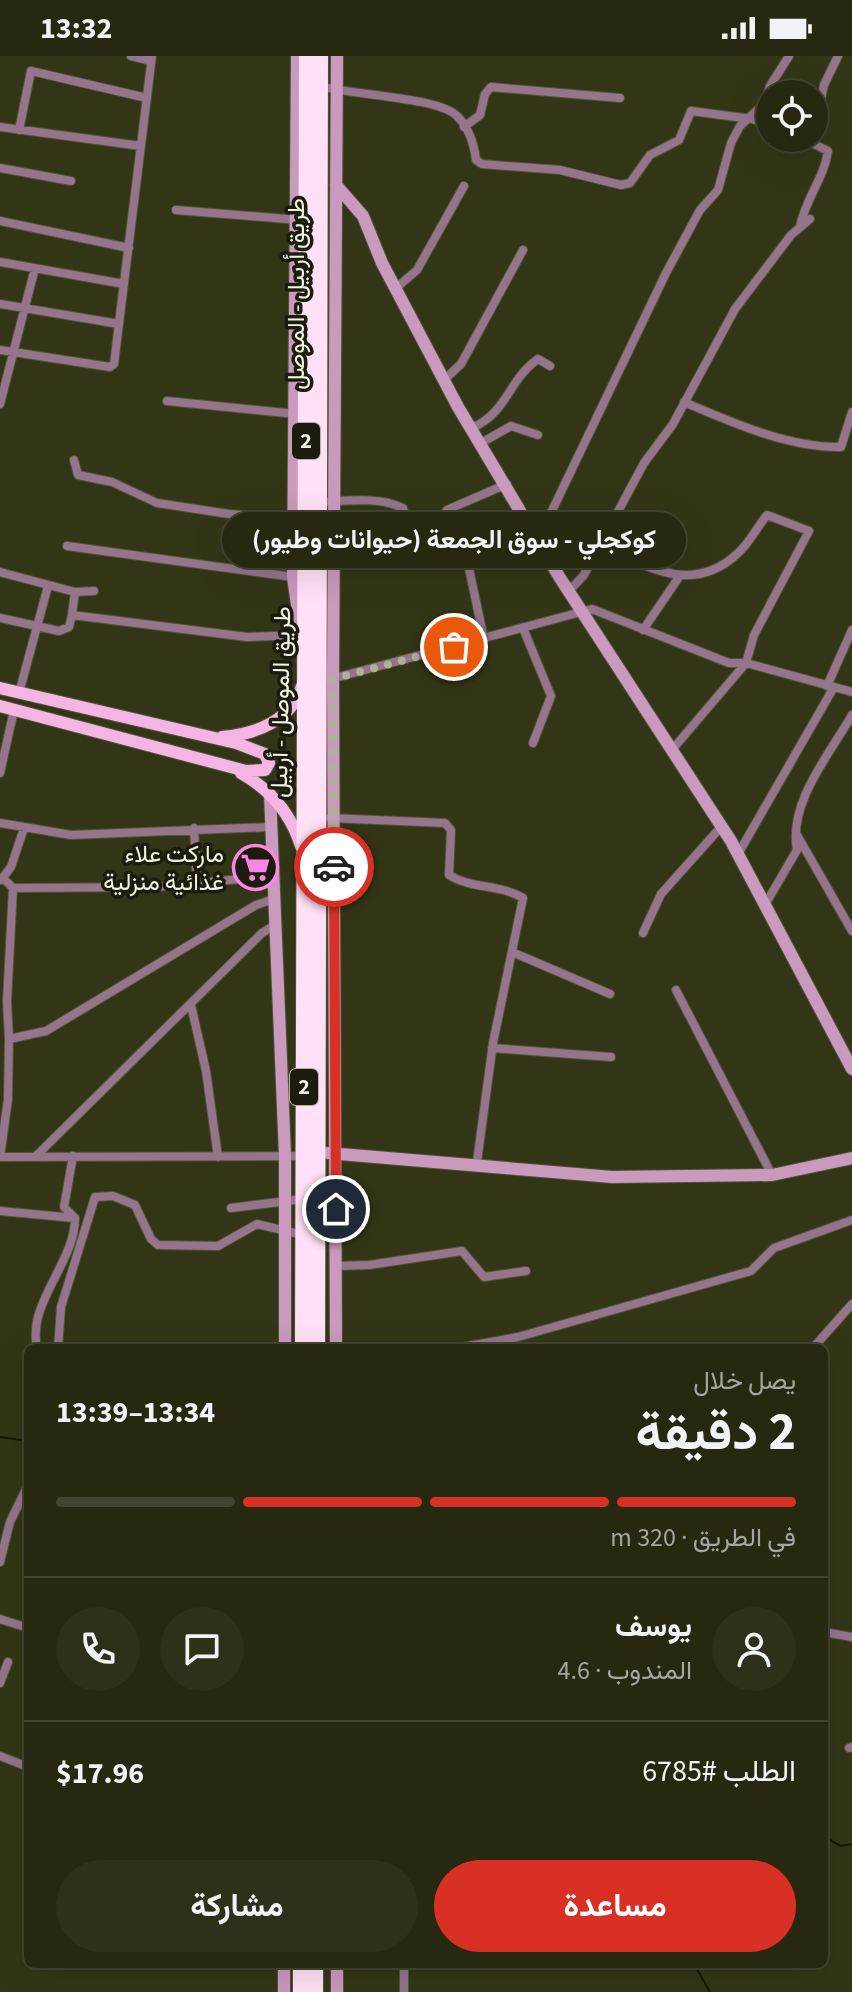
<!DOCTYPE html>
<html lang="ar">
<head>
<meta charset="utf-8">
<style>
	body { margin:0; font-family:"Source Sans 3",Vazirmatn,sans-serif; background:#2e3019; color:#f1f3f6; direction:rtl; height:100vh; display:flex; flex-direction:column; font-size:30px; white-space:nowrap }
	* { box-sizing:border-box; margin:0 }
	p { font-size:26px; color:#a4a69f }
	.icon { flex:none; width:44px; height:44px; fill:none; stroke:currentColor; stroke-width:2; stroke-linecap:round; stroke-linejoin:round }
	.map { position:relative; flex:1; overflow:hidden; direction:ltr }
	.sheet { position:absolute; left:24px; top:1288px; width:804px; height:624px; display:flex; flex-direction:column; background:#262810; border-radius:12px; box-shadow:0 8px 32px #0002,0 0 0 2px #424430; direction:rtl }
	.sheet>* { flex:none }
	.controls { position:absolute; left:756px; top:24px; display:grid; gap:16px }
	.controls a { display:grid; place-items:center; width:72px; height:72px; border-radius:50%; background:#262810; box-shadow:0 8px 32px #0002,0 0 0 2px #424430; font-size:40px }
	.pin { position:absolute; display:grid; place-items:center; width:68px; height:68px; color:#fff; margin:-34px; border:4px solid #fff; border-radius:50%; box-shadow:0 2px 8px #0007 }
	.courier { position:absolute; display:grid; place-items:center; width:80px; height:80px; margin:-40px; border:6px solid #d93025; border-radius:50%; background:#fff; color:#222; box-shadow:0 2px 10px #0007 }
	.bubble { position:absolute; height:56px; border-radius:28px; background:#262810; box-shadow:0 8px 32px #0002,0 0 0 2px #424430; font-size:26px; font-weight:700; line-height:56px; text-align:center; direction:rtl }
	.headline em { font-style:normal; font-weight:700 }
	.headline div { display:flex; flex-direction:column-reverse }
	.headline { display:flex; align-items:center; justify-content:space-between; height:136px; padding:0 32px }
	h1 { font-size:52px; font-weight:700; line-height:60px }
	.bar { display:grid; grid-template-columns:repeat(4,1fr); gap:12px 8px; align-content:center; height:96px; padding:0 32px }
	.bar i { height:10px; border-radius:6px; background:#424430 }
	.bar .active { background:#d93025 }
	.bar p { grid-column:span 4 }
	.line { display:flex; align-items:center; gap:20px; padding:0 32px; border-top:2px solid #424430 }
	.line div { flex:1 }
	.round { display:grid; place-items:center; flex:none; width:84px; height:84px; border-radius:42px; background:#2e3019 }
	.action { display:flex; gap:16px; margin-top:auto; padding:16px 32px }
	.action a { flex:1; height:92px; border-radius:48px; background:#d93025; color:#fff; font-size:32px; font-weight:700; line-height:92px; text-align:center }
	.action a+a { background:#2e3019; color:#f1f3f6 }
	.status { display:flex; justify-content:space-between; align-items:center; height:56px; padding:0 40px; background:#262810; direction:ltr }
	.status svg { height:22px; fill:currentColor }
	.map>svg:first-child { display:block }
</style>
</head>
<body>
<div class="status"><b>13:32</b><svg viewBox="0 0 49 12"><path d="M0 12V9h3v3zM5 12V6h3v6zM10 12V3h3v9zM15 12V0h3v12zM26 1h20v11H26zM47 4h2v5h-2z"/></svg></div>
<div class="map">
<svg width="852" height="1936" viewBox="0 0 852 1936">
	<rect width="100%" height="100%" fill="#333616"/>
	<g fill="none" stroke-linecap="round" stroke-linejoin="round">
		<path stroke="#171900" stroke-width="2" d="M0,1381L28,1385
			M824,1781L841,1790L852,1788
			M694,1908L710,1936"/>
		<defs>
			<path id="street" d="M131,0L151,5
				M320,30C351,39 435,41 456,59C469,71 474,88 476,104L482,108L560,114L621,129L630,127L650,99L679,84L691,55L752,63L770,69
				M0,71L141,90
				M464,71L480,59L485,38L491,31L620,42
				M19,74L31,15L147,42
				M814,75L824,29L838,0
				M0,112L71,125
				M176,154L299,164
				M0,165L129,192
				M800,171C805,143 824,123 828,95L802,82
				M0,206L124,228
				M396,232L417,214L464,130
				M0,248L119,268
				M0,294L110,311L114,308L152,0
				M444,324L461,308L523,194
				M167,345L296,358
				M684,346C731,366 788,392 841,391L852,356
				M0,348L35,212
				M472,372C508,356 508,324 538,303L550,310
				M481,387L511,370L538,379
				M74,404L78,419L112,426L157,447L229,458L295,463
				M319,446C346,445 378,440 403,452L405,459L417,465H439L447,454L507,428
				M535,478L549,461L666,217L700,154L718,134L731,87L740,70L764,48L770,30L789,0
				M601,489C646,511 693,539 737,498C749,488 757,471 767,459L809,475L754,579L746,607L671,695
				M67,490L293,521
				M468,508L484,583
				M0,516L75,536L94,535
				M569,535L584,519L644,407L673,368L735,253L791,179L810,163
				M72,559L75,536
				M0,562L59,575L69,571L72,559L247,581L302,579
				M523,572L551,640L533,687
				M643,574L679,521
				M331,623L592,553L729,607H746L852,636
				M827,630L852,574
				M19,637L48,530
				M0,717L14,654
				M330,762L445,767L451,774L449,819C471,833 500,828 523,842L493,987L477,1106
				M0,767L71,779L271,771
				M194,772L197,827
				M797,779L852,875
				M738,798L834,631
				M3,822L13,832L156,831L273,820
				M1,824L11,811L24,772
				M13,832L7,945L9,983L46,975L256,849L274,843
				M766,847L797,794C788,747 829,699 852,659
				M643,877L661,838L721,771
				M512,896L610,938
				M676,934L772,1119
				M191,949L206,1015L218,1101
				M492,992L611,1001
				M0,1101L303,1100
				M0,1101L8,1043L9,983
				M35,1101L262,877L275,869
				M231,1152L303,1143
				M0,1155L74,1162
				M336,1210L369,1209L462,1195L484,1221L526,1215
				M37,1292C27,1246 75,1207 75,1162L64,1151L73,1100
				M58,1292L61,1251L95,1141L113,1140L135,1149L151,1183L158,1189L218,1190L257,1168L303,1179
				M457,1292L518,1281L751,1215L774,1192L852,1164
				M813,1292L852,1248
				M0,1506L10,1466L28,1429
				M0,1563L28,1572
				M824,1576L852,1581
				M0,1627L8,1606
				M849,1692L852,1691
				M0,1700L28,1711
				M404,1936V1908"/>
			<path id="secondary" d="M297,0L293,521L300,570
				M336,129L363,160L382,207L458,351L560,522L731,785L852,1013
				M270,738L285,1100V1292
				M328,1097L612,1121L772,1119L852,1102
				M336,1292L333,623L337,0
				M284,1908V1936
				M337,1936V1908"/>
			<path id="primary" d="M0,632L236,687L265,698L269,707L265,714L246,715L0,650
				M222,681C256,678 291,665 302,630
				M241,717C271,734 291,758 301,790"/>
			<path id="highway" d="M303,1292L307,0
				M317,1292L320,0
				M301,1936V1908
				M315,1936V1908"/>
		</defs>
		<use href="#street" stroke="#515436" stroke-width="10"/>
		<use href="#secondary" stroke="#515436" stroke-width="14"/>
		<use href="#primary" stroke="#515436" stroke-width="14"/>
		<use href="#highway" stroke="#515436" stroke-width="18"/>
		<use href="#street" stroke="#94758c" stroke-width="8"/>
		<use href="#secondary" stroke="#ca99be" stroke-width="12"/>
		<use href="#primary" stroke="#f4b5e5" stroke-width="12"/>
		<use href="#highway" stroke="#ffe0f6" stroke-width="16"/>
	</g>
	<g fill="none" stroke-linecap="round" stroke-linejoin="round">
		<path stroke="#aeb19a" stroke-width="8" stroke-dasharray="0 14.4" d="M334,811L333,623L454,591"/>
		<path stroke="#d93025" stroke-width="10" d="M334,811L336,1153"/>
	</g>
	<defs>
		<symbol id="supermarket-ring" viewBox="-11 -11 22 22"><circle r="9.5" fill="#1b1c0e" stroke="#fc86e4" stroke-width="1.5"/><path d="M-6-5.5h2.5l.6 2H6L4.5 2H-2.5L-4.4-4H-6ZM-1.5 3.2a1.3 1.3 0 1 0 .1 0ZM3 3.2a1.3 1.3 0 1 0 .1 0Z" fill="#fc86e4"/></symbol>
	</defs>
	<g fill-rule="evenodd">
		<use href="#supermarket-ring" x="230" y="786" width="51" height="51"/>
	</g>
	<g text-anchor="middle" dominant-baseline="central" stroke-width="7" stroke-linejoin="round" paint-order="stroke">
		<g fill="#1b1c0e" stroke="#b1b2a2" stroke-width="2">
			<rect x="292" y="367" width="28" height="36" rx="6"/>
			<rect x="290" y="1013" width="28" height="36" rx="6"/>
		</g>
		<g font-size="22" font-weight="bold" fill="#f1f3e1">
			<text x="306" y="385">2</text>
			<text x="304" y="1031">2</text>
		</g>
		<g font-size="24" fill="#f1f3e1" stroke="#1b1c0e">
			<text transform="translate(296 238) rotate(-90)">طريق أربيل - الموصل</text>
			<text transform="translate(281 646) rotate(-89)">طريق الموصل - أربيل</text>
		</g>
		<g font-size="24" fill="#f1f3e1" stroke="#1b1c0e" text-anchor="end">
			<text x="224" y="798">ماركت علاء<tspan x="224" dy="28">غذائية منزلية</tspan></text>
		</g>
	</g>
</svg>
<div class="controls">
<a><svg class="icon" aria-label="locate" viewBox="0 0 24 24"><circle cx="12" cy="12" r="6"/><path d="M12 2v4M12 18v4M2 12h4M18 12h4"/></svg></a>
</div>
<div class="pin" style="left:454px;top:591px;background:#ea580c"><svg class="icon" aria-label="bag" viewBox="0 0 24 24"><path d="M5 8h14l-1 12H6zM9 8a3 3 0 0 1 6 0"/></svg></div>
<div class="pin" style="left:336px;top:1153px;background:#1f2937"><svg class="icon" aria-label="home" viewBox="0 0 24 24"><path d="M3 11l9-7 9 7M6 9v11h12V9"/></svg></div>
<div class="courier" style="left:334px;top:811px"><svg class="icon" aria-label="car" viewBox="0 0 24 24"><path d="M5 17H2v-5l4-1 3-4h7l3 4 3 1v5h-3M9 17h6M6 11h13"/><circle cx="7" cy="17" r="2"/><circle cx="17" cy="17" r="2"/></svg></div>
<div class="bubble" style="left:222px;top:456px;width:464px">كوكجلي - سوق الجمعة (حيوانات وطيور)</div>
<section class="sheet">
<div class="headline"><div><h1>2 دقيقة</h1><p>يصل خلال</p></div><em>13:34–13:39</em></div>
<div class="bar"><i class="active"></i><i class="active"></i><i class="active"></i><i></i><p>في الطريق · 320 m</p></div>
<div class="line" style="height:144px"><a class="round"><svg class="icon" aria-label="person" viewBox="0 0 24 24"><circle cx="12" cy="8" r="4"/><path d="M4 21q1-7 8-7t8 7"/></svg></a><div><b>يوسف</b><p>المندوب · 4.6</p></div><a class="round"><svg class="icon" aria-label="chat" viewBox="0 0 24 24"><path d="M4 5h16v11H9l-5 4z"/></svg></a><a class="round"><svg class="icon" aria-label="phone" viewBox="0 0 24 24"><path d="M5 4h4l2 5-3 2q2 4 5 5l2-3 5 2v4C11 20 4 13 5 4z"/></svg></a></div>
<div class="line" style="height:104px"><div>الطلب #6785</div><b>$17.96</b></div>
<div class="action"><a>مساعدة</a><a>مشاركة</a></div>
</section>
</div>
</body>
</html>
